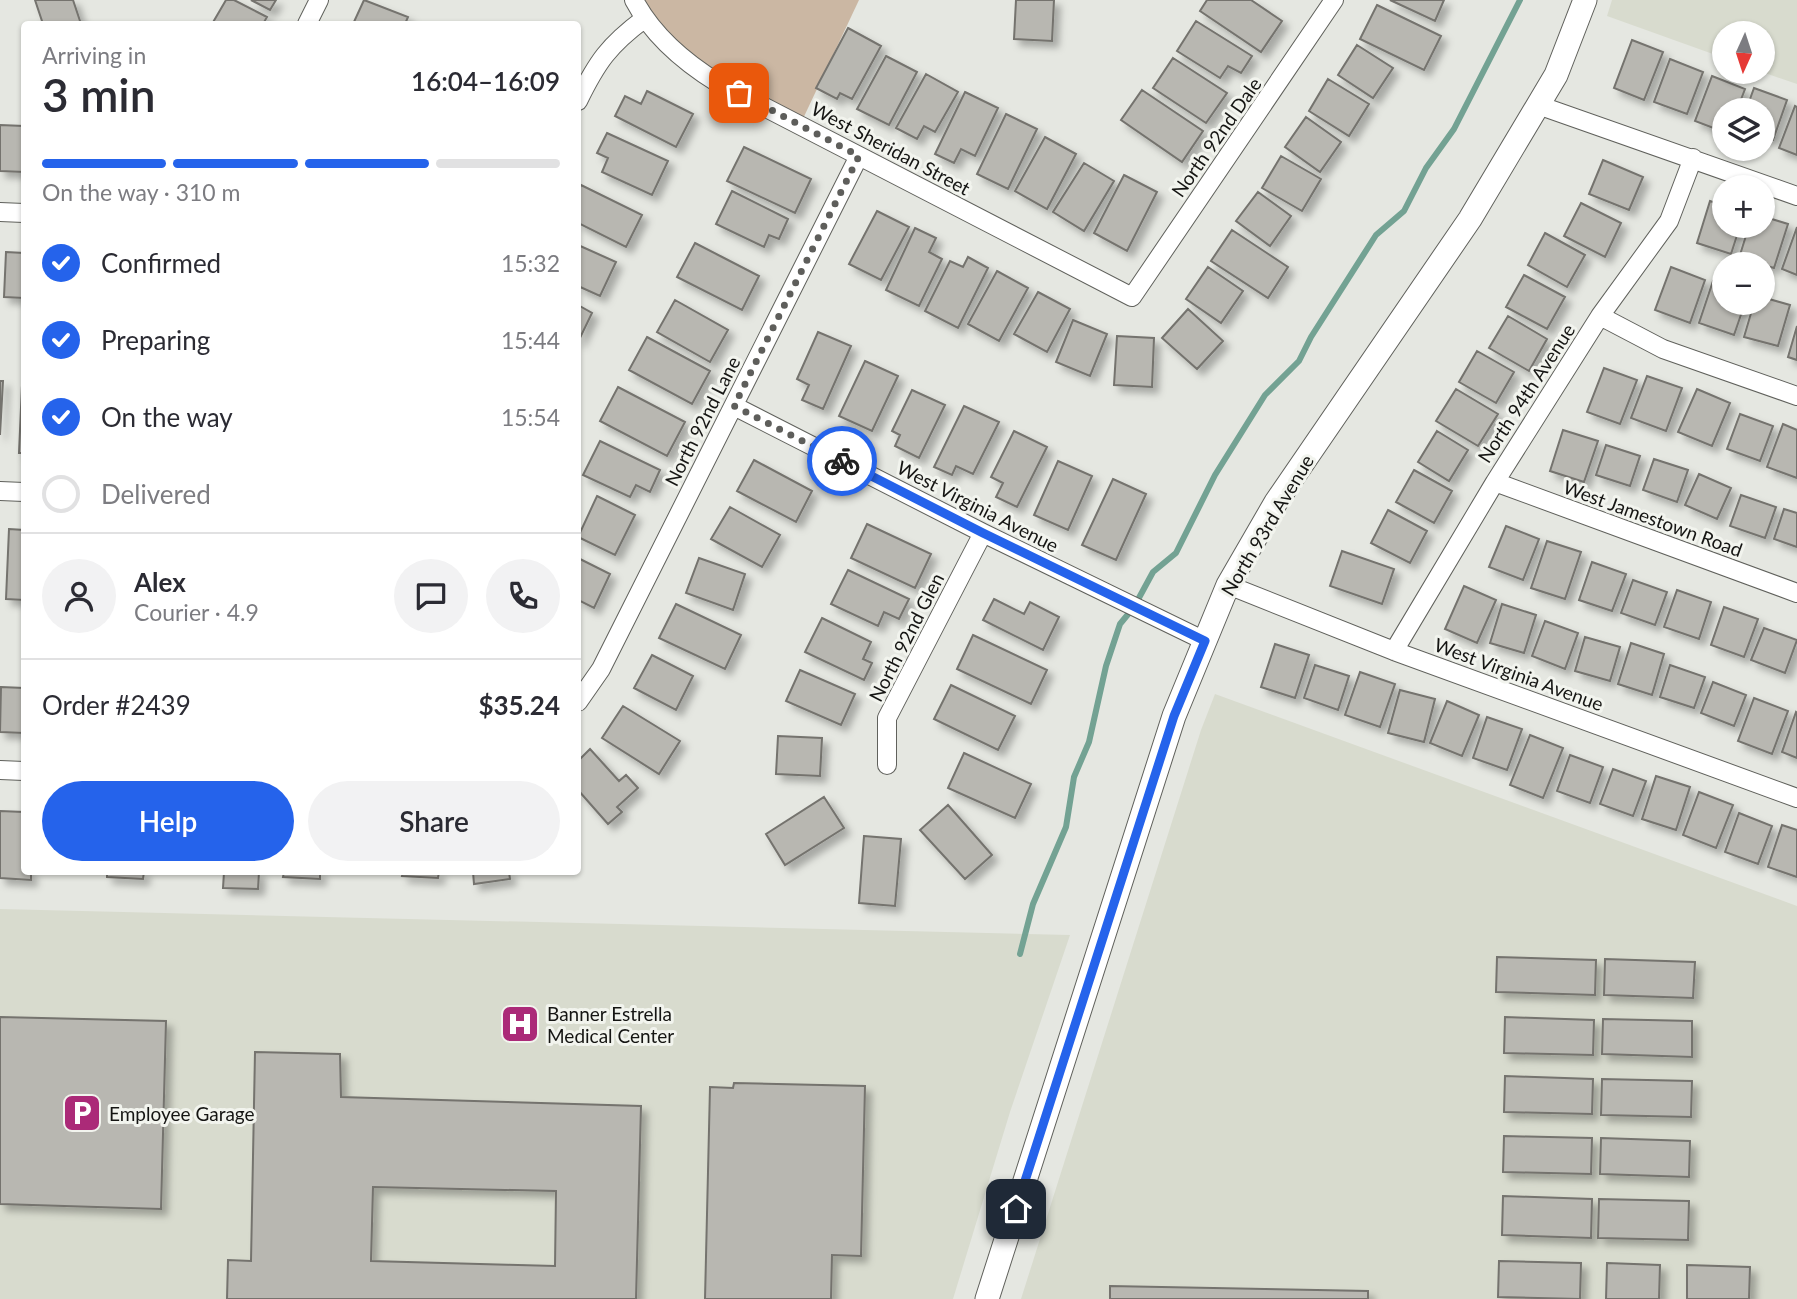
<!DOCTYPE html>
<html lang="en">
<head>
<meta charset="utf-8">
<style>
	body { margin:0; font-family:Lato,sans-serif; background:#f2f2f3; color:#2b2b33; height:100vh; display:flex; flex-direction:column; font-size:26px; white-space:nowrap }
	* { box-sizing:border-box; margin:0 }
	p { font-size:23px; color:#7c7c81 }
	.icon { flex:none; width:38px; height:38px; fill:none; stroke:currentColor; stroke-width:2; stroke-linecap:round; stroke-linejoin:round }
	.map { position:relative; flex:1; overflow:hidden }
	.side { position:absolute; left:21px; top:21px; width:560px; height:854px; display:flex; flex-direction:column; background:#fff; border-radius:7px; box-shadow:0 2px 5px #0004 }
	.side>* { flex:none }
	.needle { width:46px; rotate:183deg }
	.buttons { position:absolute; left:1712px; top:21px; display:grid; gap:14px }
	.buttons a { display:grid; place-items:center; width:63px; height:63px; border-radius:50%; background:#fff; box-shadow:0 2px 5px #0004; font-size:35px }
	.pin { position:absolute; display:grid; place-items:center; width:60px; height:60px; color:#fff; margin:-30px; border-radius:14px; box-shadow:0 4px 10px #0006 }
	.courier { position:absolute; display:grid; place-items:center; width:70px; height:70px; margin:-35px; border:5px solid #2563eb; border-radius:50%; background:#fff; color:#222; box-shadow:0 2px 9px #0007 }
	.headline em { font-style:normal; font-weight:600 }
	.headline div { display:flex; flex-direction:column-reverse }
	.headline { display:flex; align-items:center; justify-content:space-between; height:119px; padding:0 21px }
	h1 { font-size:46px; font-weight:600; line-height:52px }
	.bar { display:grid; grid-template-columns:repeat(4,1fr); gap:10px 7px; align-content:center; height:84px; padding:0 21px }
	.bar i { height:9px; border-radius:5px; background:#e1e1e2 }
	.bar .selected { background:#2563eb }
	.bar p { grid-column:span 4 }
	.line { display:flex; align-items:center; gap:18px; padding:0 21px; border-top:2px solid #e1e1e2 }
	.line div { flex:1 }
	.round { display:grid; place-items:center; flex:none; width:74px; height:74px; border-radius:37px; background:#f2f2f3 }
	ol { padding:0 21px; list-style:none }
	li { display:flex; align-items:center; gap:21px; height:77px }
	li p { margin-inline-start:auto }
	li .icon { padding:7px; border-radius:50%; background:#2563eb; color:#fff; stroke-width:4 }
	li:last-child { color:#7c7c81 }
	li i { width:38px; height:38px; border:4px solid #e1e1e2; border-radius:50% }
	.cta { display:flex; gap:14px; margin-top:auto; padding:14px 21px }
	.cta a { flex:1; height:80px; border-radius:42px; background:#2563eb; color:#fff; font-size:28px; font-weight:600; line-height:80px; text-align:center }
	.cta a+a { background:#f2f2f3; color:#2b2b33 }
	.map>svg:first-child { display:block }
</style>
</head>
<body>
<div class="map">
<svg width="1797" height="1299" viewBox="0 0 1797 1299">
	<defs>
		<filter id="shadow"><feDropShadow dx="6" dy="6" stdDeviation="3.5" flood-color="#0004"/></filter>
	</defs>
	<rect width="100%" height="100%" fill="#e5e7e1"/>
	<path fill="#d8dbce" d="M1612,0H1797V84L1762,72V33H1724V58L1607,16Z
		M1215,694L1797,906V1299H1021L1201,730Z
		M0,909L1070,935L1010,1112L953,1299H0Z"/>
	<path fill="#cbb7a3" d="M634,0H859L800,125L718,83Z"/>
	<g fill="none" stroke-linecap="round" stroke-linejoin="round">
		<path stroke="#73a293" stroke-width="6" d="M1020,954L1033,904L1066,827L1074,777L1089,742L1106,666L1120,624L1134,607L1153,572L1176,553L1215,475L1265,395L1299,361L1311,337L1376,235L1404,211L1426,168L1454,129L1520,0"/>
	</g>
	<path fill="#b8b7b1" stroke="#74736e" stroke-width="2" fill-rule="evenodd" filter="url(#shadow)" d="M35,0H73L81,24H43Z
		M226,0H234L267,17L263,24H212Z
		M251,0H276L270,10Z
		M364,0L408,17L405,24H353Z
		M1016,0H1054L1052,41L1014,39Z
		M1207,0H1251L1282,21L1261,52L1200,11Z
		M1390,0H1444L1435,21Z
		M1377,5L1441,36L1424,70L1360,39Z
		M1196,21L1252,56L1241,73L1228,66L1220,78L1177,51Z
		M848,28L881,46L852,99L840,93L837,99L816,88Z
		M1632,40L1663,52L1644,100L1614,88Z
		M1357,45L1393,68L1373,98L1338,75Z
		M886,56L917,72L889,125L857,109Z
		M1173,58L1227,93L1206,123L1153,88Z
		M1670,59L1703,72L1687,114L1654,102Z
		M926,74L958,92L935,132L924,126L917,139L896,128Z
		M1712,76L1745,89L1737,110H1724V132L1695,121Z
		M1328,79L1369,104L1349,136L1309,111Z
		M1754,88L1787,100L1773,140L1762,136V110H1746Z
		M1142,90L1203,131L1182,162L1121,120Z
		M647,91L693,114L676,147L615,116L625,96L641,104Z
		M965,92L998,108L975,156L961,149L954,163L935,154Z
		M1795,106L1797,107V155L1779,148Z
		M1006,114L1037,129L1008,189L977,174Z
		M1306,117L1341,142L1320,172L1285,147Z
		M0,125L24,126V172L0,171Z
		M607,133L668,161L652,195L602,172L608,158L597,153Z
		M1045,137L1076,154L1047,209L1015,191Z
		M744,147L811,179L795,213L727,181Z
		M1281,156L1321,179L1302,211L1262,188Z
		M1603,160L1643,177L1629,210L1589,194Z
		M1084,163L1114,181L1084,231L1053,212Z
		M1124,175L1157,192L1127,251L1094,233Z
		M581,185L642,215L626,247L578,223V193Z
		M732,191L788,219L779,239L769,235L764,247L716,224Z
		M1258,192L1291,216L1270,246L1236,221Z
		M1710,201L1724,206V226H1740L1731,254L1697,243Z
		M1581,203L1621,223L1605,257L1564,236Z
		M877,211L909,227L881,280L849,264Z
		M1762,216L1788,224L1774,268L1739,258L1749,226H1762Z
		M1797,227V275L1782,269Z
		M915,228L936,238L929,252L942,259L919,306L886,290Z
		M1232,230L1288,267L1268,298L1211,261Z
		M1545,233L1585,255L1567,287L1528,265Z
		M695,243L759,276L742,310L677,277Z
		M578,245L616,262L600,296L578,286Z
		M6,252L24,253V298L4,297Z
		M968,257L988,268L958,328L925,311L950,261L963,267Z
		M1208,267L1243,291L1221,323L1186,299Z
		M1671,267L1705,280L1690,323L1655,310Z
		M997,271L1028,288L999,341L968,324Z
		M1524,275L1565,297L1547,329L1506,307Z
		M1713,281L1724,285V303H1745L1734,335L1699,323Z
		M1038,292L1070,309L1047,352L1014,334Z
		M1762,297L1790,305L1778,346L1744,337L1754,303H1762Z
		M675,300L728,330L710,362L657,332Z
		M578,305L592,313L578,342Z
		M1188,309L1223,341L1197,369L1162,338Z
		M1508,316L1547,339L1529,371L1489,348Z
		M1073,320L1107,334L1090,376L1056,362Z
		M1797,326V360L1788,357Z
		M818,332L851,346L823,409L802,400L809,385L797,379Z
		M1117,336L1154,338L1152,387L1114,385Z
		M647,337L710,371L692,404L629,370Z
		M1477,351L1514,372L1496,403L1459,382Z
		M865,361L898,376L872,431L839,416Z
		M1604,368L1637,380L1620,424L1587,412Z
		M1647,376L1682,388L1666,431L1631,418Z
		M0,381H3L0,435Z
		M22,385L24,386V453H19Z
		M618,387L685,422L667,456L600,421Z
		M1456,389L1498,414L1478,446L1436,421Z
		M1697,389L1730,403L1712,446L1678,432Z
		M912,390L945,405L919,458L895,446L900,435L892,431Z
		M964,406L999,422L973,474L956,466L952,475L934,467Z
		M1740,414L1773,426L1760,461L1727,449Z
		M1783,424L1797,430V478L1767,467Z
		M1563,430L1598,441L1584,482L1550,471Z
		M1014,431L1047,447L1017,507L996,497L1003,483L991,477Z
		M1437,431L1468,450L1449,481L1418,462Z
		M600,441L660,470L650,492L636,485L630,497L583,475Z
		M1606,445L1640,456L1630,486L1596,475Z
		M1654,459L1688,470L1677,502L1643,490Z
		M754,460L812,491L796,522L737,491Z
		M1058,461L1092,476L1068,530L1034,515Z
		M1414,470L1452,491L1434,523L1396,502Z
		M1699,474L1731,488L1717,519L1685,505Z
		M1113,479L1146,494L1116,560L1082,545Z
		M1741,495L1776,507L1765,538L1730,526Z
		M597,496L635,515L615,555L578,537Z
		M730,507L780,535L762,567L711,539Z
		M1784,509L1797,513V547L1774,539Z
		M1388,510L1427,531L1410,563L1371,543Z
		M867,524L931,554L915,588L851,558Z
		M1506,526L1539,539L1523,580L1489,567Z
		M9,529L24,530V600L6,599Z
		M1547,541L1581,552L1565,599L1531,588Z
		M1342,551L1394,569L1382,604L1330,586Z
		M578,558L610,574L594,608L578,600Z
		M699,558L745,574L733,610L686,593Z
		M1592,562L1626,574L1612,611L1579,600Z
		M848,570L909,599L899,619L884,612L878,626L831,604Z
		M1633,580L1667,592L1655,625L1621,613Z
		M1464,586L1496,600L1477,643L1445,629Z
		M1677,590L1711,602L1699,639L1664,627Z
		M994,599L1024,614L1030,602L1059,617L1043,650L983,620Z
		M676,604L741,635L725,669L659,638Z
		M1502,604L1536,615L1524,653L1490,643Z
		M1724,607L1758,619L1744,657L1711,645Z
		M822,618L871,642L863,659L872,663L864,680L805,652Z
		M1545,621L1578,633L1565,669L1532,656Z
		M1764,628L1797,640L1785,673L1751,660Z
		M973,635L1047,670L1031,704L957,669Z
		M1585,637L1620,647L1610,681L1575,671Z
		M1631,643L1664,654L1652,695L1618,684Z
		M1275,644L1309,655L1295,698L1261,687Z
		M652,655L693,676L676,710L634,688Z
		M1315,665L1349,676L1338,710L1304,698Z
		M1670,665L1705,677L1694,708L1660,697Z
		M800,670L855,694L841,725L786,701Z
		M1360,672L1395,684L1380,727L1345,715Z
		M1713,682L1746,695L1734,726L1701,713Z
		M951,685L1015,716L998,750L934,719Z
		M1,687L24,688V733L0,732Z
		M1400,690L1435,699L1424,742L1388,733Z
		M1754,698L1788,711L1772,754L1738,741Z
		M1447,701L1479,715L1462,756L1430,743Z
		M623,706L680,741L659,774L602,738Z
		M1796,712L1797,713V758L1782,752Z
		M1487,717L1522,729L1507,770L1473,758Z
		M1530,735L1563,748L1543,798L1510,785Z
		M778,736L822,738L820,776L776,774Z
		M590,749L619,781L626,775L638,788L617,807L622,812L608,824L578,790V761Z
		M964,753L1031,784L1015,818L948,788Z
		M1570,755L1603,767L1590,803L1557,791Z
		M1613,769L1646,781L1633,816L1600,804Z
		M1656,776L1690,787L1676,830L1642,819Z
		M1699,792L1733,805L1716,848L1683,835Z
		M824,797L844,828L785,865L766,834Z
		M948,805L992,855L965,879L920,830Z
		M0,811L24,812V872H31V880L0,878Z
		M1739,813L1772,826L1758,864L1725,852Z
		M1782,825L1797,830V877L1768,867Z
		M864,836L901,839L895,906L859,903Z
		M107,872H144L143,879L107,877Z
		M224,872H259L258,889L223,888Z
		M284,872H320V879L283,877Z
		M403,872H439L438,878L402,876Z
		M473,872H509L510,879L474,884Z
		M1497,957L1596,960L1595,995L1496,992Z
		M1605,959L1695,962L1693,998L1604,995Z
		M0,1017L166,1021L161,1209L0,1204Z
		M1505,1017L1594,1020L1593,1055L1504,1053Z
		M1603,1019L1692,1021V1057L1602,1054Z
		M255,1052L340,1054L341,1097L641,1106L636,1299H227L228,1260L251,1261ZM373,1187L556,1191L555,1266L371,1261Z
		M1505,1076L1593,1079L1592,1114L1504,1112Z
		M1602,1079L1692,1081L1691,1117L1601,1115Z
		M734,1083L865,1086L861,1256L832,1255L831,1299H705L710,1087L733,1088Z
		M1504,1136L1592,1138L1591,1174L1503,1172Z
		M1601,1138L1690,1141L1689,1177L1600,1174Z
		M1503,1196L1592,1199L1591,1238L1502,1235Z
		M1599,1199L1689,1201L1688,1240L1598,1238Z
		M1499,1261L1581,1263L1580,1299L1498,1297Z
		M1607,1263L1660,1265L1659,1299H1606Z
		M1687,1265L1750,1267L1749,1299H1687Z
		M1110,1286L1368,1291V1299H1110Z"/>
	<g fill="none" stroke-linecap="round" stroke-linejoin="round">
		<defs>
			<path id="minor" d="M634,0C653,36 684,62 718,83L1132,297L1334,0
				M307,24L319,0
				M578,101C597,62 609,45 644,19
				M1538,105L1797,196
				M0,212L24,213
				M1600,316L1663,349L1797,396
				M734,406L983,533L1205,641
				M1495,482L1797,593
				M0,491L24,492
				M1228,585L1394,651L1797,798
				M1394,651L1495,482L1600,316L1669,221L1693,158
				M578,702L601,669L859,156
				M887,765V718L983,533
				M0,770L24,771"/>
			<path id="tertiary" d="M987,1299L1174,716L1228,585L1276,502L1470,219L1556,75L1585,0"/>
		</defs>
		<use href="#minor" stroke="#60615c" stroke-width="20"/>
		<use href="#tertiary" stroke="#60615c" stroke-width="25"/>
		<use href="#minor" stroke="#fff" stroke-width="18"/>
		<use href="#tertiary" stroke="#fff" stroke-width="23"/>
	</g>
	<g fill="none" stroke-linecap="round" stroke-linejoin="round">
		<path stroke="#5e5e5b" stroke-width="7" stroke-dasharray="0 12.6" d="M739,93L859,156L734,406L842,461"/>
		<path stroke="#2563eb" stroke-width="9" d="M842,461L983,533L1205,641L1174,716L1016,1209"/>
	</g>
	<defs>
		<symbol id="hospital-square" viewBox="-11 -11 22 22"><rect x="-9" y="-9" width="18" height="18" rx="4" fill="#ab2a78" stroke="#f2f4ee"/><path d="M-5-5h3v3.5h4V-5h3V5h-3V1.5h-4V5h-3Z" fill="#fff"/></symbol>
		<symbol id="parking-square" viewBox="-11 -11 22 22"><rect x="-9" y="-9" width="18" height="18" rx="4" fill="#ab2a78" stroke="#f2f4ee"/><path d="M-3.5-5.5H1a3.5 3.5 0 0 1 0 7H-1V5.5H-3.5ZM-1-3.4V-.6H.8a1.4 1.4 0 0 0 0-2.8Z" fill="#fff"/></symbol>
	</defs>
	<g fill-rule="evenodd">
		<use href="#hospital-square" x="498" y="1002" width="44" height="44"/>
		<use href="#parking-square" x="60" y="1091" width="44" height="44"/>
	</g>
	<g text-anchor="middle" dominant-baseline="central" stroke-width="6" stroke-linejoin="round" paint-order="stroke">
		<g font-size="19" fill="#151513" stroke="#f2f4ee">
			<text transform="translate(1216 137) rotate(-55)">North 92nd Dale</text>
			<text transform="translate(891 148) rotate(28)">West Sheridan Street</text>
			<text transform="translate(1526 393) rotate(-57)">North 94th Avenue</text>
			<text transform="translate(702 421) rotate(-63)">North 92nd Lane</text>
			<text transform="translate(978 506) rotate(27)">West Virginia Avenue</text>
			<text transform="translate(1653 518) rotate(20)">West Jamestown Road</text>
			<text transform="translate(1267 525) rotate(-59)">North 93rd Avenue</text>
			<text transform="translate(906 637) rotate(-63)">North 92nd Glen</text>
			<text transform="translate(1519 674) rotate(20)">West Virginia Avenue</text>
		</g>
		<g font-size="19" fill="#151513" stroke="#f2f4ee" text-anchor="start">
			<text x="547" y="1013">Banner Estrella<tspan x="547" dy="22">Medical Center</tspan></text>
			<text x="109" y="1113">Employee Garage</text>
		</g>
	</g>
</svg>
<div class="buttons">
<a><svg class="needle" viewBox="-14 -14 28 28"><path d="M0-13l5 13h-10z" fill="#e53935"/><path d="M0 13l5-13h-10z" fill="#7c7c81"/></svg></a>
<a><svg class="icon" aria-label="layers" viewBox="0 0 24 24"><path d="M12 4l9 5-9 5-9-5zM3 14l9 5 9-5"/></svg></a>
<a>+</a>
<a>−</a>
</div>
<div class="pin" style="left:739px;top:93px;background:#ea580c"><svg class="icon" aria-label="bag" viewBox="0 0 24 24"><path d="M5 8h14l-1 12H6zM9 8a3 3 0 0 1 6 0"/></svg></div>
<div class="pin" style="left:1016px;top:1209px;background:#1f2937"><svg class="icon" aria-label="home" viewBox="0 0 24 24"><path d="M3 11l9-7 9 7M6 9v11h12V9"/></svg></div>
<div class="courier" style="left:842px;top:461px"><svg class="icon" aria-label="bike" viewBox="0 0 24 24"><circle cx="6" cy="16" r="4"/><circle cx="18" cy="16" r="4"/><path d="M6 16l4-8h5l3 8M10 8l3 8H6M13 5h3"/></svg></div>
<section class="side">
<div class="headline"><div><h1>3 min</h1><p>Arriving in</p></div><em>16:04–16:09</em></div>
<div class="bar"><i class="selected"></i><i class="selected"></i><i class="selected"></i><i></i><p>On the way · 310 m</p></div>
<ol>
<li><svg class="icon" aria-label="check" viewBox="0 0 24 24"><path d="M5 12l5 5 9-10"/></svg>Confirmed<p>15:32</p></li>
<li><svg class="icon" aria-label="check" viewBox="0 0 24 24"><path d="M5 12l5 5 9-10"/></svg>Preparing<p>15:44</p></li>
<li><svg class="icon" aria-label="check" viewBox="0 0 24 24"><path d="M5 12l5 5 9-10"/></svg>On the way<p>15:54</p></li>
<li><i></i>Delivered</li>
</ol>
<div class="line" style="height:126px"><a class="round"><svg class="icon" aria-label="person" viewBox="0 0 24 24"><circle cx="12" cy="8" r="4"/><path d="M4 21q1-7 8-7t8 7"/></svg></a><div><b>Alex</b><p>Courier · 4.9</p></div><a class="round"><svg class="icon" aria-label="chat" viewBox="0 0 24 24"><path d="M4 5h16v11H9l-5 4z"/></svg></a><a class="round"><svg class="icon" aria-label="phone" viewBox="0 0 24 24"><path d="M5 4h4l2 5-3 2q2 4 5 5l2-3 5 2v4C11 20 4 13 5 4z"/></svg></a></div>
<div class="line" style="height:91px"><div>Order #2439</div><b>$35.24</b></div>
<div class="cta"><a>Help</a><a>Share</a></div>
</section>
</div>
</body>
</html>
